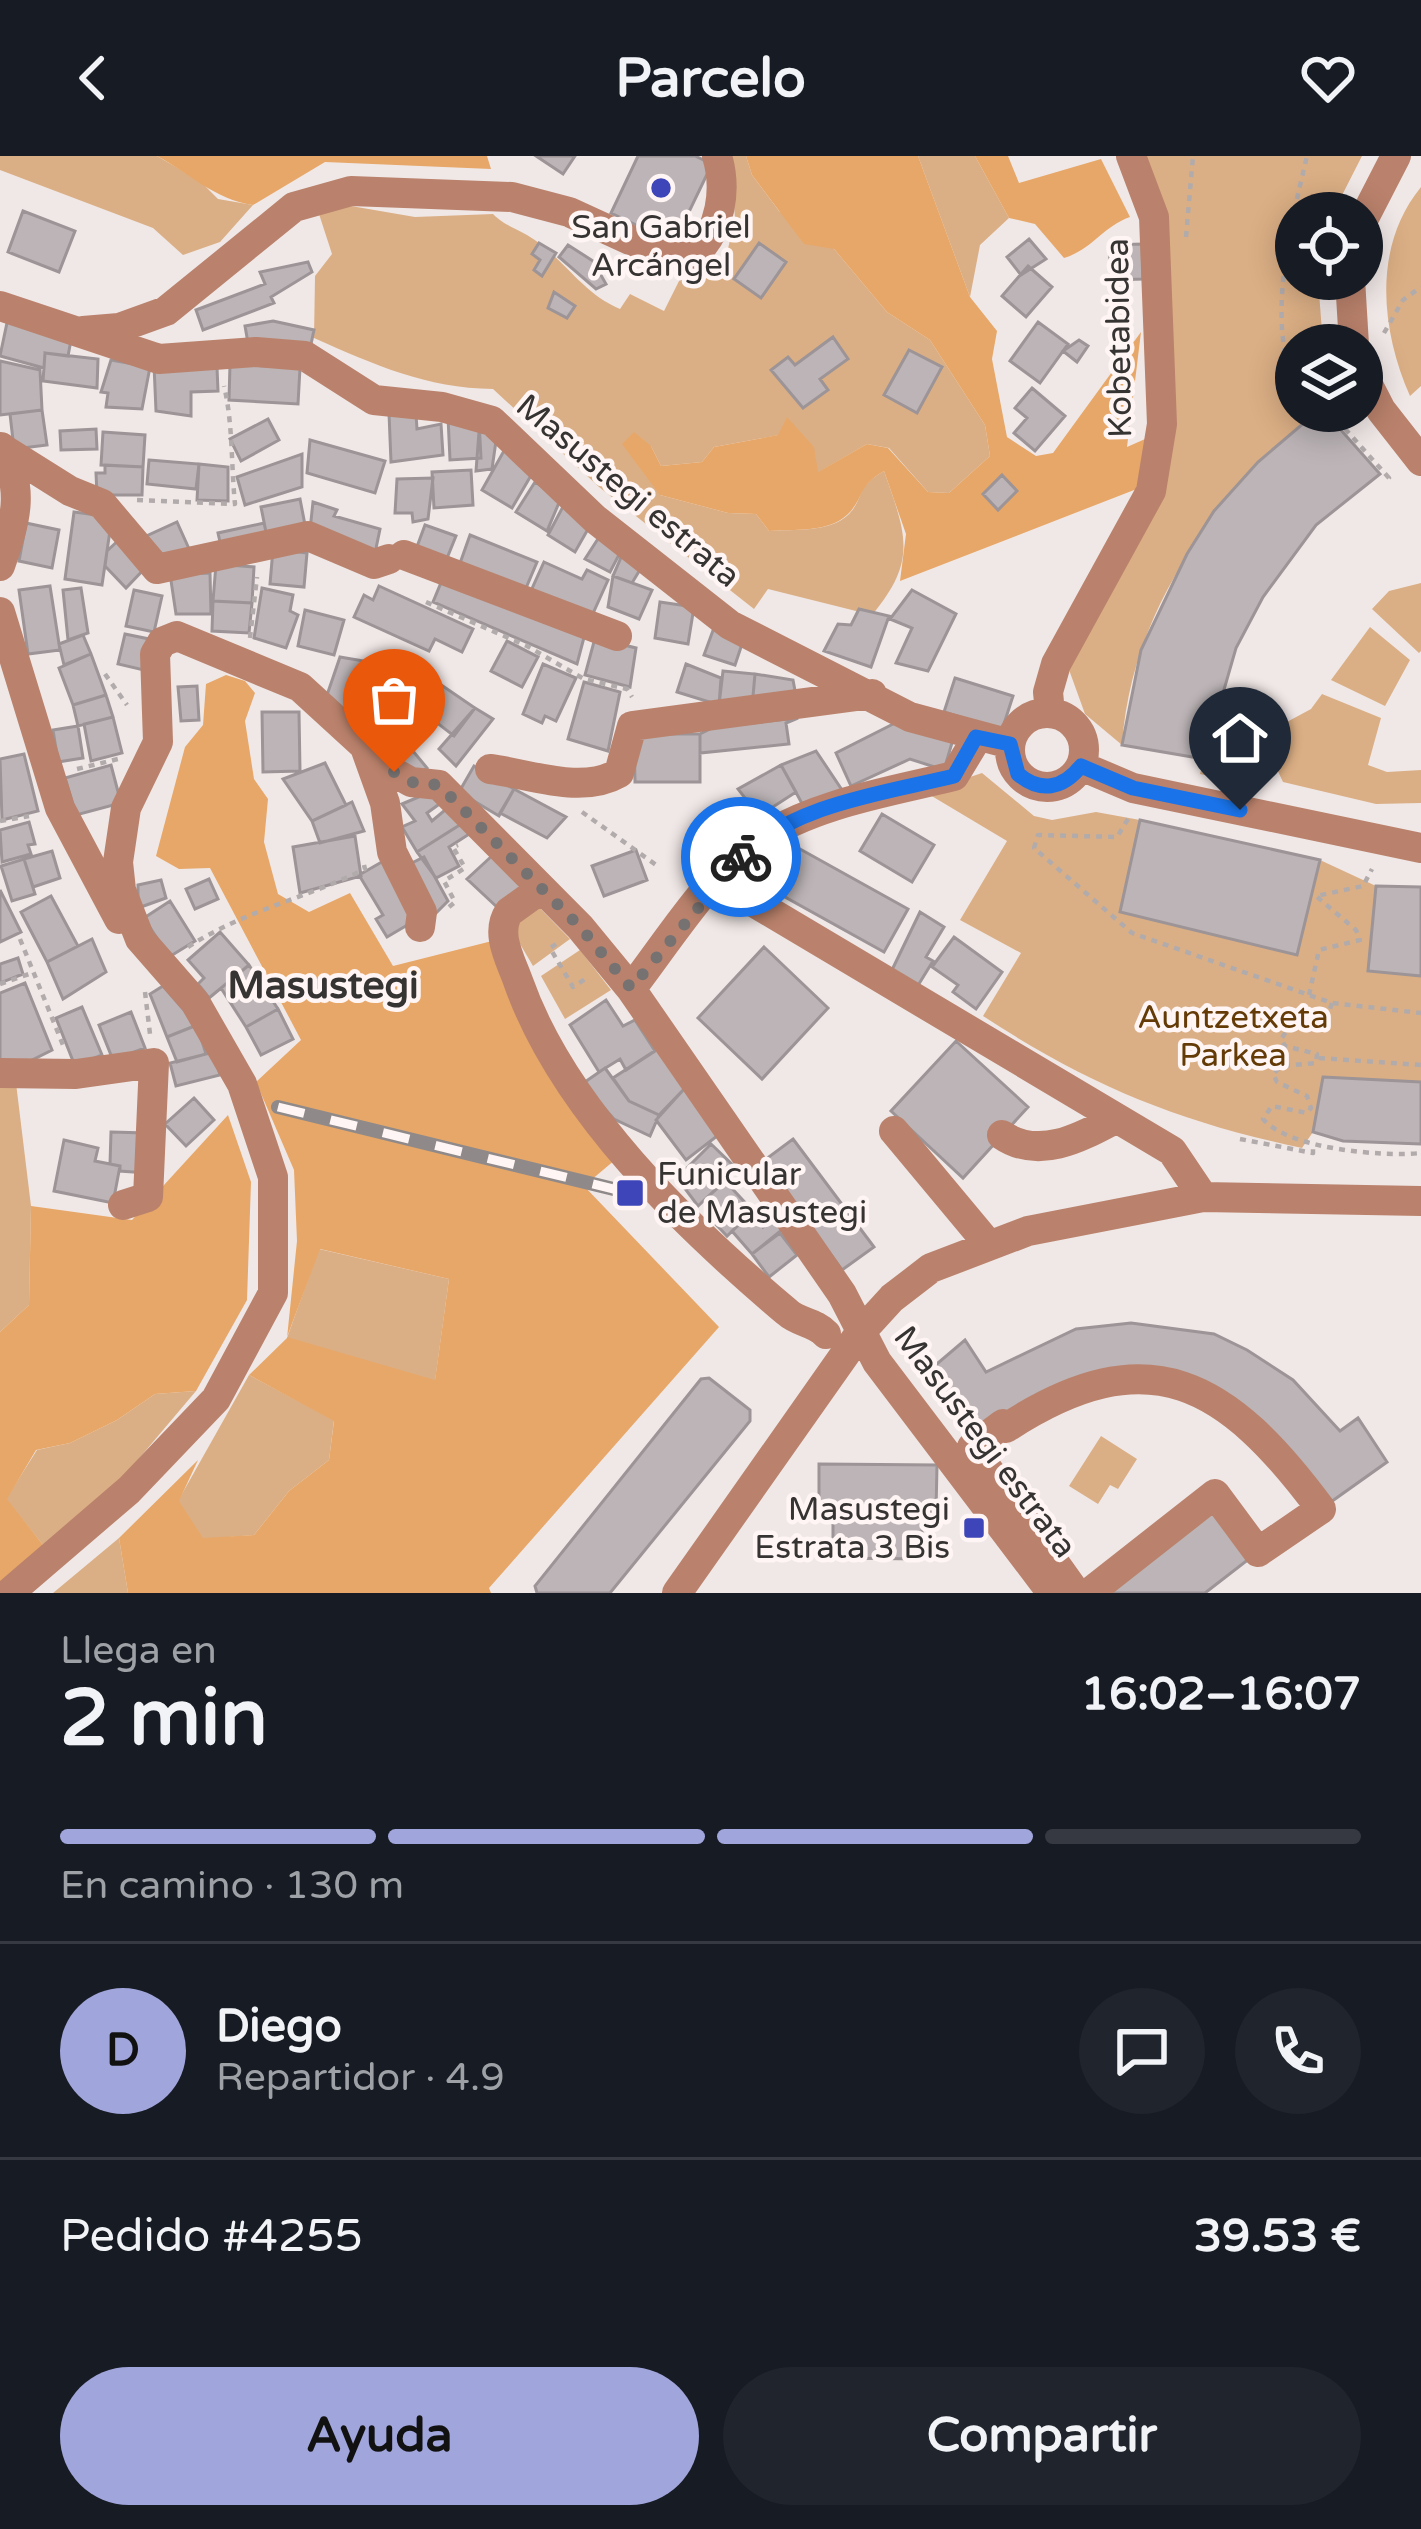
<!DOCTYPE html>
<html lang="es">
<head>
<meta charset="utf-8">
<style>
	body { margin:0; font-family:"Varela Round",sans-serif; background:#20242c; color:#f1f3f6; height:100vh; display:flex; flex-direction:column; font-size:45px; white-space:nowrap }
	* { box-sizing:border-box; margin:0 }
	p { font-size:39px; color:#9ea1a6 }
	.icon { flex:none; width:66px; height:66px; fill:none; stroke:currentColor; stroke-width:2; stroke-linecap:round; stroke-linejoin:round }
	.map { position:relative; height:1437px; overflow:hidden }
	.drawer { display:flex; flex-direction:column; background:#171b24; flex:1 }
	.drawer>* { flex:none }
	.fabs { position:absolute; left:1275px; top:36px; display:grid; gap:24px }
	.fabs a { display:grid; place-items:center; width:108px; height:108px; border-radius:50%; background:#171b24; box-shadow:0 6px 30px #0003; font-size:60px }
	.pin { position:absolute; display:grid; place-items:center; width:102px; height:102px; color:#fff; margin:-123px -51px; border-radius:50% 50% 50% 0; rotate:-45deg; box-shadow:0 0 12px #0007 }
	.pin .icon { rotate:45deg }
	.courier { position:absolute; display:grid; place-items:center; width:120px; height:120px; margin:-60px; border:9px solid #1a73e8; border-radius:50%; background:#fff; color:#222; box-shadow:0 3px 15px #0007 }
	.overview em { font-style:normal; font-weight:700 }
	.overview div { display:flex; flex-direction:column-reverse }
	.overview { display:flex; align-items:center; justify-content:space-between; height:204px; padding:0 60px }
	h1 { font-size:78px; font-weight:700; line-height:90px }
	.bar { display:grid; grid-template-columns:repeat(4,1fr); gap:18px 12px; align-content:center; height:144px; padding:0 60px }
	.bar i { height:15px; border-radius:9px; background:#363941 }
	.bar .selected { background:#a0a5db }
	.bar p { grid-column:span 4 }
	.line { display:flex; align-items:center; gap:30px; padding:0 60px; border-top:3px solid #363941 }
	.line div { flex:1 }
	.round { display:grid; place-items:center; flex:none; width:126px; height:126px; border-radius:63px; background:#20242c }
	.button { display:flex; gap:24px; margin-top:auto; padding:24px 60px }
	.button a { flex:1; height:138px; border-radius:72px; background:#a0a5db; color:#111; font-size:48px; font-weight:700; line-height:138px; text-align:center }
	.button a+a { background:#20242c; color:#f1f3f6 }
	header { display:flex; justify-content:space-between; align-items:center; height:156px; padding:0 60px; background:#171b24; font-size:54px; font-weight:700 }
	.map>svg:first-child { display:block }
</style>
</head>
<body>
<header><svg class="icon" aria-label="back" viewBox="0 0 24 24"><path d="M15 5l-7 7 7 7"/></svg>Parcelo<svg class="icon" aria-label="heart" viewBox="0 0 24 24"><path d="M12 20l-8-8c-3-5 5-10 8-4 3-6 11-1 8 4z"/></svg></header>
<div class="map">
<svg width="1421" height="1437" viewBox="0 0 1421 1437">
	<rect width="100%" height="100%" fill="#f0e8e7"/>
	<path fill="#dbaf85" d="M0,0H157L200,25L218,43L253,49L220,86L183,99L153,72L0,14Z
		M730,0H746L752,19L779,55L834,93L887,156L930,184L985,269L990,300L949,337L928,336L889,292L867,288L817,317L787,262L779,279L714,291L702,306L661,310L651,290L660,339L728,357L756,358L769,375C793,373 829,377 848,359C866,341 853,333 884,315C906,378 918,404 872,459L768,433L754,453L599,331L493,233C426,232 375,209 314,182L315,120L332,98L319,58L351,50L415,61L493,58C505,70 514,71 527,79C562,99 580,136 620,153L630,138L664,155L684,115L703,112L727,97L735,62Z
		M918,0H975L1009,62L980,89L970,141Z
		M1143,0H1362L1333,57H1296V123H1318L1323,189H1296V255H1318C1216,342 1132,450 1122,589L1085,558L1068,511L1170,272Z
		M1421,31V230L1410,240C1381,174 1372,91 1421,31Z
		M1421,427V495L1419,497L1372,453L1389,435Z
		M1370,471L1410,504L1385,550L1331,524Z
		M1322,538L1381,562L1368,609L1387,616L1421,614V647L1376,648L1283,626L1275,609L1285,567L1311,553Z
		M1252,576L1259,584L1248,629L1200,618L1207,592H1233Z
		M982,617L1034,660L1052,664L1096,656L1140,664L1121,756L1297,798L1320,704L1376,730L1368,815L1421,820V926L1313,976L1302,992C1179,966 1088,929 983,860L1021,797L960,764L1007,685L925,636Z
		M531,743L570,783L533,810L506,764Z
		M580,794L611,834L565,863L541,820Z
		M0,926L16,927L31,1050L29,1149L0,1176Z
		M319,1093L449,1123L435,1225L287,1182Z
		M249,1219L334,1264L329,1304L289,1335L254,1379L203,1383L178,1345Z
		M196,1235L109,1338L43,1389L6,1343L37,1294L70,1287L117,1264L155,1238Z
		M1101,1280L1137,1303L1118,1333L1110,1329L1098,1348L1069,1330Z
		M119,1382L128,1437H53Z"/>
	<path fill="#e7a768" fill-rule="evenodd" d="M157,0H487L491,13L325,6L253,49C214,43 192,19 157,0Z
		M746,0H918L970,141L997,175L992,203L1007,281L1036,300L1053,297L1141,176L1127,291L1170,272L1147,329L900,425L906,378L884,315C856,331 865,342 847,359C828,377 793,373 769,375L756,358L728,357L660,339L622,288L634,276L651,290L661,310L702,306L714,291L778,279L787,261L814,291L818,316L867,288L888,292L928,336L949,337L990,300L985,269L930,184L887,156L834,93L804,88L752,19Z
		M975,0H1008L1019,27L1101,3L1130,61C1102,71 1093,93 1064,102L1035,68L1009,62Z
		M226,519L245,525L255,537L245,565L254,623L268,643L264,686L278,738L309,756L350,737L393,810L496,784L628,993L584,1030L719,1171L489,1432L491,1437H128L119,1382L198,1304L179,1345L203,1382L254,1379L289,1335L329,1304L334,1265L249,1219L287,1182L297,1085L294,1014L256,926L301,884L210,712L179,713L156,700L185,591L203,569L206,528ZM320,1093L449,1123L435,1224L287,1181Z
		M228,959L251,1026L247,1144L196,1235L155,1238L117,1264L70,1287L36,1294L7,1343L43,1389L0,1435V1176L29,1149L31,1050L132,1064Z"/>
	<path fill="#bcb4b6" stroke="#9c9496" stroke-width="3" d="M536,0H575L563,18Z
		M638,0H695L712,8L674,87L611,57Z
		M23,55L75,75L59,116L8,96Z
		M1029,83L1046,103L1021,119L1007,101Z
		M539,87L556,97L542,120L534,114L540,104L532,98Z
		M759,87L786,106L761,142L734,123Z
		M1142,88L1143,123L1111,124L1109,89Z
		M568,89L593,105L606,128L596,133L559,101Z
		M308,106L312,116L271,141L274,147L203,174L196,154L265,128L260,116Z
		M1028,110L1052,131L1026,161L1002,140Z
		M554,136L575,150L567,162L548,152Z
		M8,162L71,184L68,200L45,197L44,212L0,200Z
		M273,165L314,174L310,193L248,187L245,170Z
		M1038,166L1068,188L1040,227L1010,205Z
		M833,181L848,203L820,223L828,234L803,252L771,214L788,201L795,209Z
		M1079,184L1088,190L1077,206L1063,195Z
		M909,194L942,211L917,257L884,239Z
		M45,197L98,203L97,232L43,225Z
		M111,204L150,211L142,253L106,251L108,237L101,236Z
		M0,205L40,214L42,254L0,259Z
		M230,208L300,212L298,248L229,244Z
		M154,209L217,211L218,235L191,236V260L156,255Z
		M1032,232L1065,260L1035,295L1014,277L1027,262L1015,252Z
		M42,254L47,289L14,293L10,258Z
		M1318,255H1324L1380,318L1316,369L1263,441L1236,492L1204,603L1122,589L1141,494L1187,398L1214,355L1258,306Z
		M389,257L416,258L417,273L441,268L443,299L391,306Z
		M448,261L479,265L481,302L450,304Z
		M268,263L279,284L241,305L230,283Z
		M96,273L97,293L61,294L60,275Z
		M103,276L145,279L143,311L101,309Z
		M479,276L497,278L492,313L476,315Z
		M310,284L385,305L375,337L307,317Z
		M505,293L533,316L512,352L482,334Z
		M302,298V331L245,349L237,321Z
		M149,304L199,308L196,333L147,328Z
		M199,308L228,311V345L197,344Z
		M105,309L143,311L142,339H97L96,317H105Z
		M471,314L473,349L434,352L432,316Z
		M1002,319L1017,335L998,354L983,338Z
		M433,322L428,363L413,366L412,357H395L397,323Z
		M535,326L561,342L547,375L516,356Z
		M300,343L306,374L267,381L261,351Z
		M566,345L592,366L575,396L548,379Z
		M313,346L337,354L334,360L380,373L374,402L310,374Z
		M74,356L112,361L102,429L65,423Z
		M177,366L190,395L155,411L142,382Z
		M26,367L59,374L52,412L19,405Z
		M264,367L268,385L222,395L218,377Z
		M425,369L456,380L445,407L415,396Z
		M603,375L622,393L610,416L585,403Z
		M470,379L537,406L523,439L458,413Z
		M122,381L148,409L126,432L105,410L107,395Z
		M273,393L307,397L304,431L270,428Z
		M623,397L641,412L632,427L613,420Z
		M544,406L582,423L587,414L608,424L590,464L530,437Z
		M216,408L254,411L252,447L213,445Z
		M210,417L211,458H176L170,418Z
		M445,417L586,474L577,508L433,446Z
		M613,420L652,434L639,463L608,451Z
		M50,430L60,494L28,498L19,434Z
		M379,430L473,473L462,496L435,483L429,495L354,461L364,439L373,444Z
		M81,432L88,477L68,484L63,434Z
		M262,432L293,439L290,455L298,459L286,492L254,482Z
		M134,434L162,440L154,476L126,470Z
		M912,434L956,458L928,515L896,507L912,472L890,463Z
		M213,445L252,447L249,477L212,475Z
		M660,446L694,451L688,488L655,482Z
		M859,453L889,460L871,511L824,495L838,468L851,469Z
		M305,454L344,464L334,499L298,490Z
		M715,469L744,482L735,509L704,499Z
		M125,478L154,484L148,515L118,508Z
		M83,479L91,498L64,509L59,488Z
		M595,482L636,492L630,531L585,519Z
		M507,485L538,501L522,531L491,515Z
		M91,498L106,539L73,549L59,512Z
		M340,501L393,510L353,564L326,542Z
		M543,508L576,522L556,565L545,560L542,567L523,558Z
		M686,508L721,522L719,549L677,536Z
		M404,510L429,530L414,549L387,530Z
		M723,515L755,518L752,551L719,549Z
		M755,518L793,524L797,545L752,551Z
		M955,522L1013,540L1002,574L944,556Z
		M434,524L475,552L454,580L414,549Z
		M584,526L620,536L608,595L568,583Z
		M197,530L199,564L181,565L178,531Z
		M106,539L113,561L78,570L73,549Z
		M475,552L493,563L456,610L439,593Z
		M262,556H299L300,615L263,616Z
		M384,560L427,612L415,621L370,573Z
		M113,561L122,597L91,605L84,568Z
		M798,562L786,567L789,588L700,597V578L714,571Z
		M901,564L954,580L944,614L910,603L851,630L836,597Z
		M78,570L83,602L58,606L53,574Z
		M634,578H700V626H635Z
		M816,595L842,634L805,653L781,609Z
		M24,598L38,655L2,664L0,603Z
		M325,607L346,649L312,665L283,623Z
		M111,609L121,647L76,659L65,622Z
		M781,609L796,636L759,660L738,633Z
		M474,610L514,633L499,660L459,636Z
		M514,633L566,661L547,682L500,657Z
		M435,634L445,644L427,657L432,665L451,649L466,665L417,696L402,671L415,665L402,648Z
		M352,646L364,675L320,687L312,665Z
		M882,658L934,689L912,726L860,695Z
		M1140,664L1320,704L1297,799L1120,756Z
		M466,665L474,675L449,691L459,710L436,722L417,696Z
		M29,666L35,688L28,689L31,698L2,706L0,674Z
		M355,680L361,720L300,737L293,691Z
		M782,683L908,753L884,796L758,726Z
		M636,694L647,724L604,740L592,710Z
		M52,695L60,722L33,731L24,703Z
		M494,698L530,736L498,752L467,723Z
		M424,701L448,745L434,759L406,710Z
		M24,703L35,738L12,745L1,710Z
		M387,703L421,761L387,781L376,763L383,759L359,719Z
		M209,723L218,743L195,753L186,733Z
		M161,724L166,742L138,752V729Z
		M1376,730L1421,731V820L1368,815Z
		M0,734L21,776L0,786Z
		M51,740L78,790L47,806L21,756Z
		M170,745L195,785L169,801L144,762Z
		M920,756L944,771L926,801L933,805L917,831L891,816Z
		M220,776L249,809L209,842L198,828L204,822L188,804Z
		M954,781L1002,816L976,853L953,836L958,829L932,811Z
		M92,783L106,816L63,843L47,806Z
		M764,791L828,852L762,923L698,862Z
		M18,802L23,818L0,827V808Z
		M249,809L278,853L246,871L221,832Z
		M25,827L52,894L18,911L0,902V837Z
		M163,830L197,869L167,881L150,838Z
		M606,844L623,870L635,864L655,895L626,914L620,903L599,916L570,869Z
		M82,851L102,899L75,910L56,862Z
		M278,853L293,883L261,899L246,871Z
		M131,856L145,892L113,904L99,869Z
		M197,869L206,898L177,906L167,881Z
		M956,885L1028,951L963,1022L891,955Z
		M659,892L685,932L659,959L629,945L613,922Z
		M214,896L220,919L176,930L170,907Z
		M605,912L629,945L659,959L650,980L614,963L582,928Z
		M1323,921L1421,926V988L1343,985L1313,976Z
		M685,932L721,977L686,1004L656,964Z
		M194,942L214,964L186,990L165,968Z
		M111,976L146,977V1017L120,1015V1010L110,1008Z
		M793,983L874,1091L842,1114L762,1006Z
		M64,984L98,992L95,1005L120,1010L113,1047L54,1035Z
		M711,988L737,1013L698,1050L677,1022Z
		M725,1025L753,1055L727,1080L708,1060L716,1051L708,1041Z
		M753,1055L763,1071L775,1061L783,1073L752,1098L732,1075Z
		M780,1077L797,1099L769,1121L752,1098Z
		M1131,1167L1214,1178L1247,1194L1293,1224L1340,1275L1358,1262L1387,1306L1321,1353L1202,1236H1069L979,1285L932,1212L965,1184L986,1216L1076,1173Z
		M709,1222L750,1254V1265L610,1437H537L535,1430L701,1223Z
		M819,1308L937,1309L936,1356H922V1403L833,1402V1357H819Z
		M1215,1338L1258,1396L1205,1437H1091Z"/>
	<g fill="none" stroke-linecap="round" stroke-linejoin="round">
		<path stroke="#b2abab" stroke-width="4.5" stroke-dasharray="6 6" stroke-linecap="butt" d="M1186,81L1193,0
			M1384,177L1403,144L1421,131
			M1296,232C1265,166 1291,68 1307,0
			M1329,255L1389,322L1386,326
			M137,344L235,348C231,309 233,267 224,230
			M426,446L527,490L584,523L627,533L632,541
			M250,482L257,421
			M105,518L127,549
			M77,613L118,603
			M582,656L659,711
			M1128,663L1117,681L1038,679L1034,692L1132,777L1332,847L1421,857
			M0,665L29,660
			M449,751L455,746L444,725L465,712L453,691L458,689
			M20,783L63,889
			M556,788L550,792L573,831L585,823
			M188,791C243,755 307,742 365,713L364,709
			M0,828L32,817
			M145,836L150,878
			M1309,839L1319,794L1360,784L1356,774L1316,740L1363,730L1372,713
			M1332,847L1327,862L1286,876L1281,883L1285,890L1317,898L1316,907L1281,910L1273,918L1277,926L1307,940L1311,952L1307,957L1272,950L1263,963C1288,993 1383,1001 1421,997
			M1319,902L1421,909
			M1240,983L1313,997V989"/>
		<path stroke="#ba826c" stroke-width="30" d="M1362,66L1396,0
			M1350,123L1354,189
			M0,150L159,203L256,196L305,200L374,244L442,251L492,265L595,363L730,469L910,561L1010,588
			M83,175L119,172L166,155L294,51L351,35L512,41L569,56L654,95L680,102L695,98C721,74 727,33 717,0
			M1362,217L1381,254L1421,305
			M3,293L70,335L102,348L157,413L308,380L374,408L389,403
			M404,399L617,480
			M0,410C15,366 26,333 1,291
			M0,456L60,652L119,763
			M1050,557L1048,536L1056,508L1151,335L1162,268L1154,61L1131,0
			M1010 594a37 37 0 1 1 74 0a37 37 0 1 1-74 0Z
			M366,594L385,647L392,696L422,756L420,771
			M1081,610L1133,632L1421,692
			M490,613C531,618 581,639 619,617L632,570L872,538
			M718,725L1172,995L1203,1041
			M541,733L509,756C495,777 510,803 518,825C563,953 685,1070 787,1156C799,1167 815,1166 826,1178
			M631,833C666,788 712,714 759,684C816,647 889,636 954,620L977,582
			M0,917L76,918L154,907L148,1041L123,1049
			M894,975L989,1089
			M1002,979C1040,1005 1083,980 1117,962
			M9,1437L129,1334L216,1243L273,1137V1021L242,928L195,846L140,783L121,734L118,706L126,652L158,586L155,498L162,486L177,480L300,531L393,616L411,626L439,629L580,771L631,833L842,1138L877,1206L1052,1437
			M677,1437L860,1177L892,1142L931,1112L1028,1075L1203,1041L1421,1045
			M1076,1437L972,1291L1003,1268L1006,1272C1150,1178 1228,1228 1321,1353L1258,1396L1215,1338L1089,1437"/>
		<defs>
			<path id="rail" d="M278,951L630,1037"/>
		</defs>
		<use href="#rail" stroke="#8f8a89" stroke-width="14"/>
		<use href="#rail" stroke="#fef5f4" stroke-width="9" stroke-dasharray="27" stroke-linecap="butt"/>
	</g>
	<g fill="none" stroke-linecap="round" stroke-linejoin="round">
		<path stroke="#777272" stroke-width="12" stroke-dasharray="0 21.6" d="M394,616L411,626L439,629L580,771L631,832L741,701"/>
		<path stroke="#1a73e8" stroke-width="15" d="M741,701C793,648 885,637 954,620L976,581L1010,588L1018,618C1040,637 1063,633 1081,610L1133,632L1240,654"/>
	</g>
	<g fill="#3d45b9" stroke="#fef5f4" stroke-width="4.5">
		<circle cx="661" cy="32" r="12"/>
		<rect x="615" y="1022" width="30" height="30" rx="6"/>
		<rect x="962" y="1360" width="24" height="24" rx="6"/>
	</g>
	<g text-anchor="middle" dominant-baseline="central" stroke-width="9" stroke-linejoin="round" paint-order="stroke">
		<g font-size="33" fill="#363333" stroke="#fef5f4">
			<text x="661" y="71">San Gabriel<tspan x="661" dy="38">Arcángel</tspan></text>
			<text x="657" y="1018" text-anchor="start">Funicular<tspan x="657" dy="38">de Masustegi</tspan></text>
			<text x="950" y="1353" text-anchor="end">Masustegi<tspan x="950" dy="38">Estrata 3 Bis</tspan></text>
		</g>
		<g font-size="33" fill="#363333" stroke="#fef5f4">
			<text transform="translate(1119 182) rotate(-91)">Kobetabidea</text>
			<text transform="translate(628 335) rotate(40)">Masustegi estrata</text>
			<text transform="translate(985 1286) rotate(53)">Masustegi estrata</text>
		</g>
		<g font-size="33" fill="#643b07" stroke="#fef5f4">
			<text x="1233" y="861">Auntzetxeta<tspan x="1233" dy="38">Parkea</tspan></text>
		</g>
		<g font-size="39" font-weight="bold" fill="#363333" stroke="#fef5f4">
			<text x="323" y="829">Masustegi</text>
		</g>
	</g>
</svg>
<div class="fabs">
<a><svg class="icon" aria-label="locate" viewBox="0 0 24 24"><circle cx="12" cy="12" r="6"/><path d="M12 2v4M12 18v4M2 12h4M18 12h4"/></svg></a>
<a><svg class="icon" aria-label="layers" viewBox="0 0 24 24"><path d="M12 4l9 5-9 5-9-5zM3 14l9 5 9-5"/></svg></a>
</div>
<div class="pin" style="left:394px;top:616px;background:#ea580c"><svg class="icon" aria-label="bag" viewBox="0 0 24 24"><path d="M5 8h14l-1 12H6zM9 8a3 3 0 0 1 6 0"/></svg></div>
<div class="pin" style="left:1240px;top:654px;background:#1f2937"><svg class="icon" aria-label="home" viewBox="0 0 24 24"><path d="M3 11l9-7 9 7M6 9v11h12V9"/></svg></div>
<div class="courier" style="left:741px;top:701px"><svg class="icon" aria-label="bike" viewBox="0 0 24 24"><circle cx="6" cy="16" r="4"/><circle cx="18" cy="16" r="4"/><path d="M6 16l4-8h5l3 8M10 8l3 8H6M13 5h3"/></svg></div>
</div>
<section class="drawer">
<div class="overview"><div><h1>2 min</h1><p>Llega en</p></div><em>16:02–16:07</em></div>
<div class="bar"><i class="selected"></i><i class="selected"></i><i class="selected"></i><i></i><p>En camino · 130 m</p></div>
<div class="line" style="height:216px"><b class="round" style="background:#a0a5db;color:#111">D</b><div><b>Diego</b><p>Repartidor · 4.9</p></div><a class="round"><svg class="icon" aria-label="chat" viewBox="0 0 24 24"><path d="M4 5h16v11H9l-5 4z"/></svg></a><a class="round"><svg class="icon" aria-label="phone" viewBox="0 0 24 24"><path d="M5 4h4l2 5-3 2q2 4 5 5l2-3 5 2v4C11 20 4 13 5 4z"/></svg></a></div>
<div class="line" style="height:156px"><div>Pedido #4255</div><b>39.53 €</b></div>
<div class="button"><a>Ayuda</a><a>Compartir</a></div>
</section>
</body>
</html>
